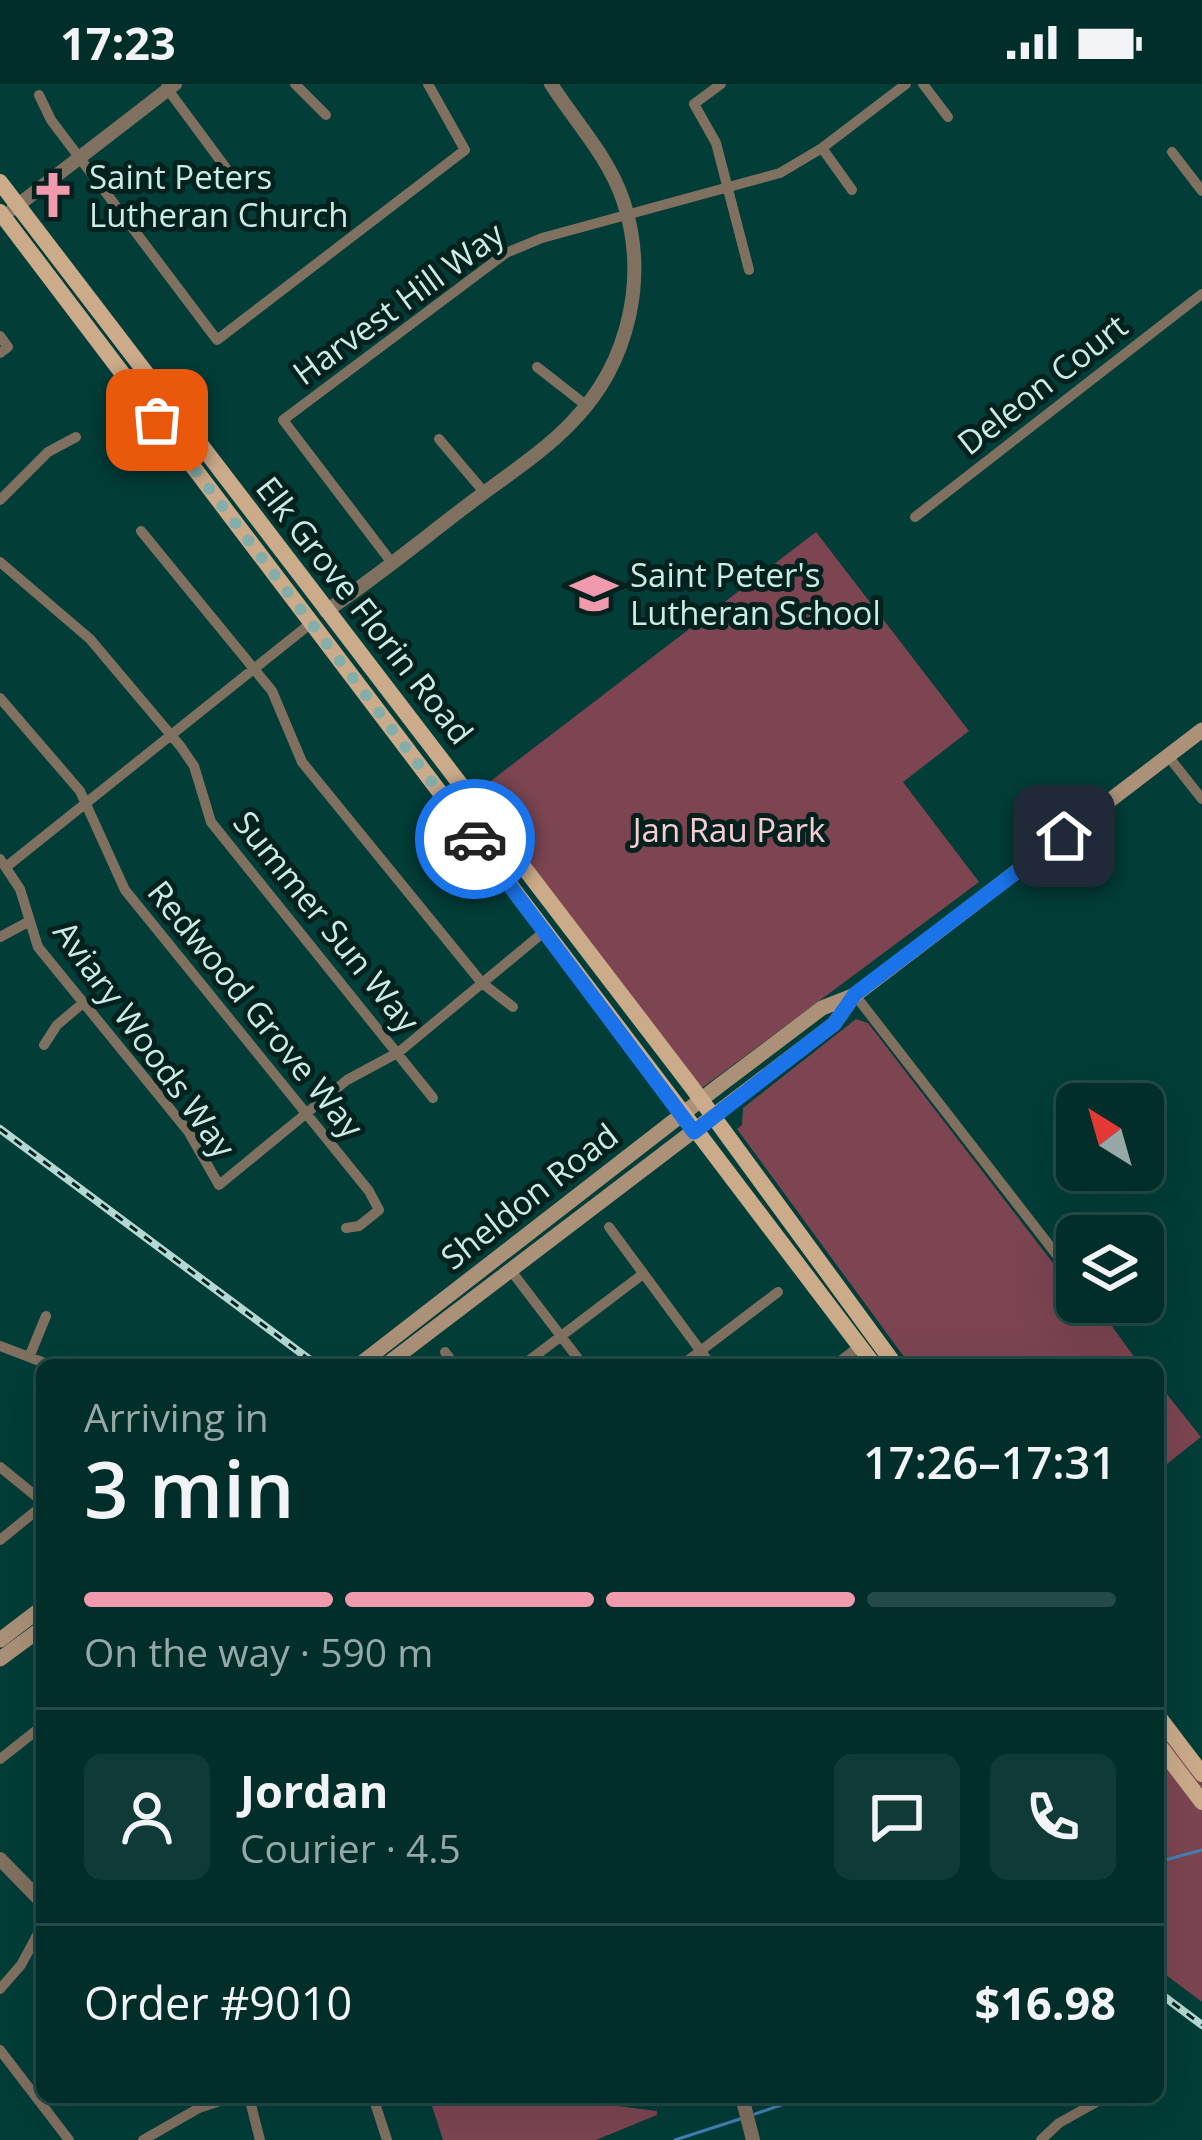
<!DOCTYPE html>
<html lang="en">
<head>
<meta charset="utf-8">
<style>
	body { margin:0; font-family:"Open Sans",sans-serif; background:#103a36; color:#f1f3f6; height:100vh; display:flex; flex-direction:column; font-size:45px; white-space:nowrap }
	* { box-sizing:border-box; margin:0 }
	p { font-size:39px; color:#96a8a8 }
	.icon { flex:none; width:66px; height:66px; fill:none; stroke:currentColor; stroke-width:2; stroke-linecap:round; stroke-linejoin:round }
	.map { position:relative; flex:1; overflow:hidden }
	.drawer { position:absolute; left:36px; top:1275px; width:1128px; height:744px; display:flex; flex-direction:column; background:#022e2a; border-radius:18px; box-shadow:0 12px 48px #0002,0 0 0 3px #234a47 }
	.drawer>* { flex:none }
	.needle { width:78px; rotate:323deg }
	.fabs { position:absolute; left:1056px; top:999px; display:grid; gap:24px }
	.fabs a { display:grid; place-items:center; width:108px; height:108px; border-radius:18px; background:#022e2a; box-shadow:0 12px 48px #0002,0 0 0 3px #234a47; font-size:60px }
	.pin { position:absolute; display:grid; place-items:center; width:102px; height:102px; color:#fff; margin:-51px; border-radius:24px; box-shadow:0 6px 18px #0006 }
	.courier { position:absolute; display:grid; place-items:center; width:120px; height:120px; margin:-60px; border:9px solid #1a73e8; border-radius:50%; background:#fff; color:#222; box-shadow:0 3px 15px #0007 }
	.overview em { font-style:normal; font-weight:600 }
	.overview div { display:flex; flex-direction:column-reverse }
	.overview { display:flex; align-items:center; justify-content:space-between; height:204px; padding:0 48px }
	h1 { font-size:78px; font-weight:600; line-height:90px }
	.bar { display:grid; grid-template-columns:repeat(4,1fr); gap:18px 12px; align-content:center; height:144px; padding:0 48px }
	.bar i { height:15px; border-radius:9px; background:#234a47 }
	.bar .on { background:#f29aad }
	.bar p { grid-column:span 4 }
	.line { display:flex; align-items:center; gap:30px; padding:0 48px; border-top:3px solid #234a47 }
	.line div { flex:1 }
	.round { display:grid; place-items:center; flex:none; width:126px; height:126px; border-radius:18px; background:#103a36 }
	.status { display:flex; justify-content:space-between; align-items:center; height:84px; padding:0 60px; background:#022e2a; direction:ltr }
	.status svg { height:33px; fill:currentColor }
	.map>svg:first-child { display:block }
</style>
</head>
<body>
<div class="status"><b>17:23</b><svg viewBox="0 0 49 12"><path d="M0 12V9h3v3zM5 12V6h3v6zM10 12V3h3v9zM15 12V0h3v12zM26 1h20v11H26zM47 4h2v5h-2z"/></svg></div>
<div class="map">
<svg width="1202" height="2056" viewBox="0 0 1202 2056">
	<rect width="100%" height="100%" fill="#023d38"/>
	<path fill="#7c4551" d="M816,448L969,647L903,698L979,798L702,1004L475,709Z
		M856,935L868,939L1077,1210V1218L1089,1239L1109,1238L1140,1281H910L737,1045L742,1041L743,1024Z
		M1158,1299L1201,1353L1158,1387Z
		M1158,1626L1202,1683V1918L1158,1885Z
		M429,2013H618V2022L657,2027V2031L596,2056H443Z"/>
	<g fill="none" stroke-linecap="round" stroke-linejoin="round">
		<path stroke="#4380b4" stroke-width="3" d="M1158,1778L1202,1766
			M755,2030L804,2013
			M675,2056L740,2035"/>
		<path stroke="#807060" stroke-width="10" d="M295,0L326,31
			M721,0L694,20L716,59L749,186
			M923,0L948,33
			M166,3L237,99
			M39,11L51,36L217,256L465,66L428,0
			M822,64L852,106
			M1172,68L1202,107
			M0,252L8,263L0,269
			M537,283L587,322
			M439,355L484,408
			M0,416L48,368L76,353
			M915,433L1202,210
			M141,447L272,607L302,678L482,899L513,923
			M0,478L90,555L181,663L194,682L211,738L433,1014
			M392,479L283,336L506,169L542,154L780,89L822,64L906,0
			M0,614L80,707L125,806L369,1107L379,1126L359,1142L346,1144
			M1168,672L1202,715
			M0,775L20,805L38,863L188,1047L219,1101L347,996L399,968L545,847
			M6,783L310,540
			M0,853L28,838
			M855,911L1077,1197
			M44,961L57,941L83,919
			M609,1143L711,1281
			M512,1188L583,1281
			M1094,1218L1100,1225
			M0,1262L50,1281
			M445,1268L455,1281
			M30,1271L46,1232
			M523,1281L643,1190
			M682,1281L778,1208
			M835,1281L860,1262
			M0,1383L42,1417
			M0,1456L42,1422
			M0,1675L42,1642
			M0,1905L21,1881L42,1842
			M0,1966L69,2056
			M249,2013L260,2056
			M373,2013L387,2056
			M143,2056L199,2024L232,2013
			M1041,2056L1059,2039L1095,2019"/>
		<path stroke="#807060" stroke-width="14" d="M13,125L175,0
			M326,527C374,495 419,458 465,423C501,395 542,370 573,337C629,279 649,193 623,116C608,72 576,39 551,0
			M0,1775L42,1818
			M742,2013L753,2056"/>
		<path stroke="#ab9178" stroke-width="15" d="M359,1281L720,1001L822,924L855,911L1202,646
			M386,1281L834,940L853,913
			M0,1556L42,1524
			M0,1575L42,1544"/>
		<path stroke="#ccab8a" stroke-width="16" d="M0,98L691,1002L895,1281
			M0,128L874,1281
			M1158,1632L1202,1690
			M1158,1660L1202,1718"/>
		<defs>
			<path id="rail" d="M0,1045L317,1281
				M1158,1908L1202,1941"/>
		</defs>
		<use href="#rail" stroke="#b3d7d2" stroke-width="8"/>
		<use href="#rail" stroke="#04211e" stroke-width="3" stroke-dasharray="9" stroke-linecap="butt"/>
	</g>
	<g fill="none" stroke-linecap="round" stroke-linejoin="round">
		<path stroke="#84aea9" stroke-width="12" stroke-dasharray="0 21.6" d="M157,336L475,755"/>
		<path stroke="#1a73e8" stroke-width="15" d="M475,755L694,1048L834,940L855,910L1064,752"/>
	</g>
	<defs>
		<symbol id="church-bare" viewBox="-9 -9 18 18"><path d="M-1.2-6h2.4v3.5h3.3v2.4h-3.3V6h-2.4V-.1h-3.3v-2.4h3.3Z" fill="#f29aad" stroke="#04211e" stroke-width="2.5" paint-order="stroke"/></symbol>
		<symbol id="school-bare" viewBox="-9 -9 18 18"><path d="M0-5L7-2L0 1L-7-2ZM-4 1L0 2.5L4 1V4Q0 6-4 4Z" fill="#f29aad" stroke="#04211e" stroke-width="2.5" paint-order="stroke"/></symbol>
	</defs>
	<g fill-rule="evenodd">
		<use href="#church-bare" x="20" y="78" width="66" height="66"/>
		<use href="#school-bare" x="561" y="476" width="66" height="66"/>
	</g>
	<g text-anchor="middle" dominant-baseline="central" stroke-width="10" stroke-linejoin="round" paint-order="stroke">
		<g font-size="33" fill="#caebe6" stroke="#04211e" text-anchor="start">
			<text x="89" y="92">Saint Peters<tspan x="89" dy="38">Lutheran Church</tspan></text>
			<text x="630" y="490">Saint Peter's<tspan x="630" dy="38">Lutheran School</tspan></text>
		</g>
		<g font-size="33" fill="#caebe6" stroke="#04211e">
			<text transform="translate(398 219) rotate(-36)">Harvest Hill Way</text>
			<text transform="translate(1042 300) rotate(-38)">Deleon Court</text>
			<text transform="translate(365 526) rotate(52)">Elk Grove Florin Road</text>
			<text transform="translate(327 837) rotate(51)">Summer Sun Way</text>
			<text transform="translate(256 925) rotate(51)">Redwood Grove Way</text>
			<text transform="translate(145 955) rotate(54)">Aviary Woods Way</text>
			<text transform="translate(529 1112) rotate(-38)">Sheldon Road</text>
		</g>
		<g font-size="33" fill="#f9cbd3" stroke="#04211e">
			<text x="729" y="745">Jan Rau Park</text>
		</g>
	</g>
</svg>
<div class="fabs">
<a><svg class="needle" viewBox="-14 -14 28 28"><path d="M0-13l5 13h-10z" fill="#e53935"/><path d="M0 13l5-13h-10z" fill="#96a8a8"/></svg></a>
<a><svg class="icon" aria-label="layers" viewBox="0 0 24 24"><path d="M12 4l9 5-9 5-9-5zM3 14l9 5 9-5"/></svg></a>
</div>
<div class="pin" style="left:157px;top:336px;background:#ea580c"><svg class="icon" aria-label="bag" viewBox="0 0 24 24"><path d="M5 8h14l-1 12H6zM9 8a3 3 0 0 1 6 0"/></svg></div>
<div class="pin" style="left:1064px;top:752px;background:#1f2937"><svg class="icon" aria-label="home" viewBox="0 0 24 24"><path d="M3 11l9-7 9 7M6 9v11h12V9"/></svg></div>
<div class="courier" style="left:475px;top:755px"><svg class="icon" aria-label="car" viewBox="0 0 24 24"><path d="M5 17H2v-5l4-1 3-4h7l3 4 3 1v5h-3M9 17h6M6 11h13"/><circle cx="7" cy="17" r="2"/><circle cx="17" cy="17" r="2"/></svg></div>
<section class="drawer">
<div class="overview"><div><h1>3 min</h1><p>Arriving in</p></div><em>17:26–17:31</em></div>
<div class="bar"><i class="on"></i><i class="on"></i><i class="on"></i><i></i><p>On the way · 590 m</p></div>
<div class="line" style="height:216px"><a class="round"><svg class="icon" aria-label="person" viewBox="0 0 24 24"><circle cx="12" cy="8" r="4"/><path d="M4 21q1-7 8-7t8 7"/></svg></a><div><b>Jordan</b><p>Courier · 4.5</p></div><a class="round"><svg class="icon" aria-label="chat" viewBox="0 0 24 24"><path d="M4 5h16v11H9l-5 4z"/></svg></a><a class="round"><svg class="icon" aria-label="phone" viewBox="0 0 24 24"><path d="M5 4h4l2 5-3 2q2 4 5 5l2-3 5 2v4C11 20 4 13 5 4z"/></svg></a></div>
<div class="line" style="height:156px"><div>Order #9010</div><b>$16.98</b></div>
</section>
</div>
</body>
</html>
